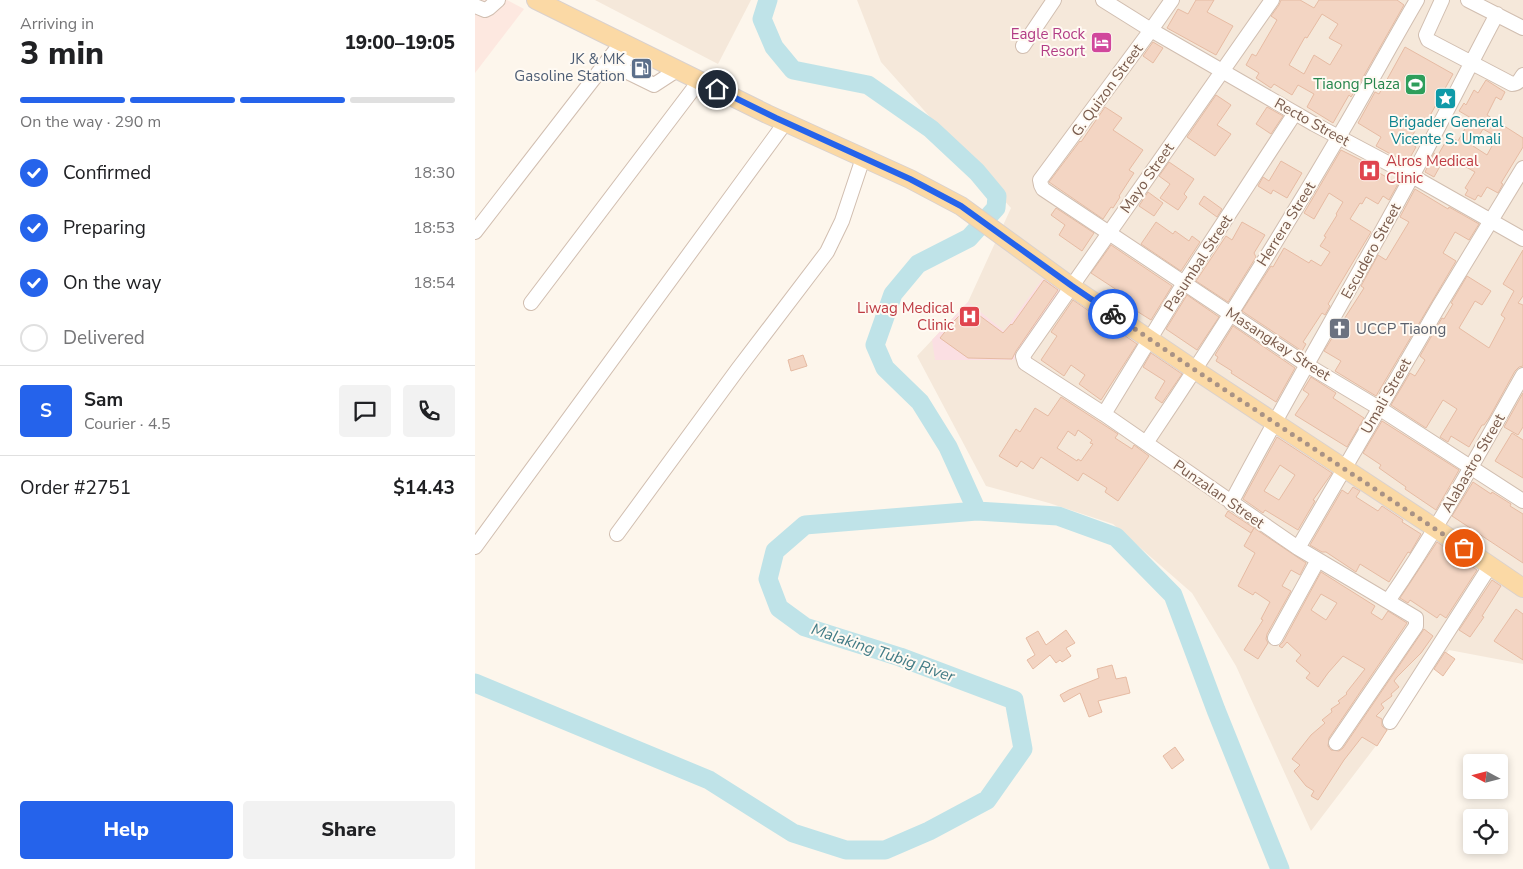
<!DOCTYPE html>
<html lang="en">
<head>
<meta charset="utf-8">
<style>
	body { margin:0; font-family:"Nunito Sans",sans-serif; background:#f2f2f2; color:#202124; height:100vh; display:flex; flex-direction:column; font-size:19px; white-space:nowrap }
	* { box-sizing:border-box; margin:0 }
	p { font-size:16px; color:#757577 }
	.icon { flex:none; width:28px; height:28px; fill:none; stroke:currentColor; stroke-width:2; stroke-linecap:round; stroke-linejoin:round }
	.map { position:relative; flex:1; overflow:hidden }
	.panel { display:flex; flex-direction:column; background:#fff; width:475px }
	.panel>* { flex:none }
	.needle { width:32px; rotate:277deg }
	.tools { position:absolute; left:988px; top:754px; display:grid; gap:10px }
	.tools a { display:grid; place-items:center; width:45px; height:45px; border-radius:5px; background:#fff; box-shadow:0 2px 8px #0003; font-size:25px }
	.pin { position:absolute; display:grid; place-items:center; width:42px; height:42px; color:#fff; margin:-21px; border:2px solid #fff; border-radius:50%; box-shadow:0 1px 5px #0007 }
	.courier { position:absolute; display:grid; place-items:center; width:50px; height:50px; margin:-25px; border:4px solid #2563eb; border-radius:50%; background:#fff; color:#222; box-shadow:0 1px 6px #0007 }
	.overview em { font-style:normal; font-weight:800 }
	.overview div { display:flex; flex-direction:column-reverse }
	.overview { display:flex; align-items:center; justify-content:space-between; height:85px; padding:0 20px }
	h1 { font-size:32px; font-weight:800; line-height:38px }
	.bar { display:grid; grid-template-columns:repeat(4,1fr); gap:8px 5px; align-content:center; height:60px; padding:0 20px }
	.bar i { height:6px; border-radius:4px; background:#e0e0e0 }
	.bar .selected { background:#2563eb }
	.bar p { grid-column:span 4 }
	.line { display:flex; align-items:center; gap:12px; padding:0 20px; border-top:1px solid #e0e0e0 }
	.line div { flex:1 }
	.round { display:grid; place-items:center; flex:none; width:52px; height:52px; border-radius:5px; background:#f2f2f2 }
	ol { padding:0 20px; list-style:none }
	li { display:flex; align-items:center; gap:15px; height:55px }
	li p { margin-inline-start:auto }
	li .icon { padding:5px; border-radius:50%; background:#2563eb; color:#fff; stroke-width:4 }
	li:last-child { color:#757577 }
	li i { width:28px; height:28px; border:2px solid #e0e0e0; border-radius:50% }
	.primary-button { display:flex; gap:10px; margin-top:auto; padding:10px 20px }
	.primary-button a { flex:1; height:58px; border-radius:5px; background:#2563eb; color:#fff; font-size:20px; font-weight:800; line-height:58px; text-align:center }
	.primary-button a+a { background:#f2f2f2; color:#202124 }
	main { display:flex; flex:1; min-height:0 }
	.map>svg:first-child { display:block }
</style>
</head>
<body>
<main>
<section class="panel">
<div class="overview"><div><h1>3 min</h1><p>Arriving in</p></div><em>19:00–19:05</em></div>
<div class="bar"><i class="selected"></i><i class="selected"></i><i class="selected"></i><i></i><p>On the way · 290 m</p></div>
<ol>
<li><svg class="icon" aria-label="check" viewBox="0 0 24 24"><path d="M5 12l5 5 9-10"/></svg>Confirmed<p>18:30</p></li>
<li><svg class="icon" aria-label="check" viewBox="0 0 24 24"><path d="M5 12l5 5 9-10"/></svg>Preparing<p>18:53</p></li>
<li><svg class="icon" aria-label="check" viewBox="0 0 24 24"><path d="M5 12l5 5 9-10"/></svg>On the way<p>18:54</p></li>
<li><i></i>Delivered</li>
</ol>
<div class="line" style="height:90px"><b class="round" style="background:#2563eb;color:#fff">S</b><div><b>Sam</b><p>Courier · 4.5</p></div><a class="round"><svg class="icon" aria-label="chat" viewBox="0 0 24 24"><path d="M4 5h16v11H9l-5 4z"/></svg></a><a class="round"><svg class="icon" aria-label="phone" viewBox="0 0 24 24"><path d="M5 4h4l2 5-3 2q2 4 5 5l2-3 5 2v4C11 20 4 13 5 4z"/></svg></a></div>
<div class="line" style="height:65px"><div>Order #2751</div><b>$14.43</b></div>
<div class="primary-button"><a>Help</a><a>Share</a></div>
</section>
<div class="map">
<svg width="1048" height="869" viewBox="0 0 1048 869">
	<rect width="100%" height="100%" fill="#fdf6ec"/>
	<path fill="#f5e8da" d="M120,0H276L243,64Z
		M382,0H1048V664L974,650L836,831L761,666L717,593L638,524L574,503L511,486L442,356L493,302L536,208L406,62Z"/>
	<path fill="#fde8e0" d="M0,0H32L49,9L0,73Z"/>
	<path fill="#fbdfe3" d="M569,277L588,289L539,360H460L457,340L493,302L529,331Z"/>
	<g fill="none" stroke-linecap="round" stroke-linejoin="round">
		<path stroke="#bfe3e8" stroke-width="19" d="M293,0L287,19L299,47L318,70L393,85L456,129L502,172L522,196L521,208L494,238L443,264L418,294L400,345L410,368L445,402L473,447L502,511
			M0,683L234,780L318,833L371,850H410L454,831L512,800L548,749L539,700L425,657L330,627L304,608L293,579L300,551L330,525L502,511L583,516L641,537L698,595L741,710L805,869"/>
	</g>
	<path fill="#f3d5c3" stroke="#e6bba3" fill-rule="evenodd" d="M721,0H739L732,12L758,26L741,55L692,28L703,9L713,14Z
		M806,0H825L839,8L844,0H922L929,5L883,86L876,97L874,95L858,123L832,107L839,94L823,85L817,95L799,84L796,88L781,78L784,73L771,65L777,54L781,56L802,20L796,16L804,5ZM847,14L863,24L854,38L867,45L855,65L839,55L829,74L814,65L830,37L832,38Z
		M678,42L688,48L678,63L668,56Z
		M930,47L978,74L952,121L947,118L934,142L941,147L932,163L901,146L906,137L883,123L900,92L904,94Z
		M1011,80L1030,92L1026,100L1021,97L1012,115L1048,138V147L1026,183L1028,184L1023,193L1012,187L1006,197L1003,195L1000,200L990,195L993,190L990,188L1000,172L975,158L973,160L963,155L974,136L983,141L996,118L984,111L989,103L991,105L999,90L1003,93ZM1008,129L1022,137L1012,155L998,146Z
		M741,95L756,105L742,125L756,134L740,156L712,137Z
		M630,107L647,118L638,130L668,150L654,170L659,173L644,196L645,197L638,208L636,207L628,219L574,182L605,141L606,142Z
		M792,107L808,116L796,134L781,124Z
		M866,150L892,163L891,165L923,184L914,200L908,196L903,204L891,197L887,204L885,203L875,219L896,232L853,304L855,306L850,315L847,313L828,342L831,344L827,351L767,311L796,266L798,267L809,248L834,263L836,260L846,266L855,252L845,246L851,237L849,236L862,215L861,214L868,202L854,193L839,219L829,213Z
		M959,153L969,159L959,177L950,172Z
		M806,161L827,173L812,198L798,190L796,194L783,186L788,177L794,181Z
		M694,162L719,179L709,194L712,197L703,210L685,198L695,184L684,176Z
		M940,189L973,209L974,207L1004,224L994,240L980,232L968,253L981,261L901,396L860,371L866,361L849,351L864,327L889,288L886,286L903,255L911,260L934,222L925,217Z
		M673,192L688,203L679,216L664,206Z
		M729,196L747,209L742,217L724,204Z
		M581,208L619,233L607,251L584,235L590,225L576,215Z
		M681,222L698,234L700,231L714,241L717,236L725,242L706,271L666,244Z
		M767,222L790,235L779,253L781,257L753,302L721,281L751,236L757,240Z
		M636,245L697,286L676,320L660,310L662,307L646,297L648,294L616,273Z
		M1048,250V296L1043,303L1048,305V366L1044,367L1040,371L1014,418L1009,425H1007L994,447L976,436L973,442L965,437L982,409L968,400L951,428L916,405L935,373L940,376L950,360L945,356L967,318L969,319L978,304L976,303L992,276L1016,291L1007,305L1000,301L984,328L1014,348L1030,318L1026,315L1039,291L1028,284Z
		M569,280L583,290L541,351L537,359L493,358L465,338L477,323L493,307L528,333L536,324L537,325Z
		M712,295L744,317L722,350L691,329Z
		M598,300L662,344L626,400L604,384L610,375L596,365L589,376L566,360L582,336L576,332Z
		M758,326L820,368L801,402L756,373L757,371L741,361L743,357L740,355Z
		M676,353L707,374L687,403L680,398L690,381L668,367Z
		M328,355L332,366L316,371L313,360Z
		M836,377L861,393L858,398L889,418L872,447L820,415L834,394L828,390Z
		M1048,393V427L1043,435L1029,427Z
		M586,397L643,434L640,438L657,449L659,445L674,456L643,501L630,492L632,488L608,473L603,481L566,457L558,469L546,461L542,467L524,456L541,429L545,432L560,408L573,416ZM603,430L617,440L615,443L618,444L606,461L603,459L602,461L582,448L593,431L600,436Z
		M907,421L984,470L961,510L930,489L931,487L904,468L906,465L888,453Z
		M1037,433L1048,440V478L1020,461Z
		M802,437L857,473L838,500L840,501L823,530L790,510L788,513L768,499ZM805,465L820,475L804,500L789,491Z
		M998,482L1016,494L1017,492L1036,504L1035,506L1048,514V563L977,516Z
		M878,487L885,491L881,497L903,511L907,506L928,520L927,522L946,534L935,553L933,552L914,582L885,564L881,572L851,552H847L835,545L867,490L873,494Z
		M753,511L779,528L776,533L750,516Z
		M779,528L831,563L825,575L816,570L807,586L816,591L792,634L791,639L793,643L783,659L769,650L788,620L786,619L795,602L780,592L778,595L763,586L780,553L769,546Z
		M962,542L1002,570L971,618L965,614L962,618L935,600L933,603L925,598Z
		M846,572L900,606L896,613L907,620L913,611L932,623L854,738L853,746L856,750L864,751L868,748L949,629L958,636L946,653L922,677L919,681L924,687L916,694L917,696L906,704L909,708L901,716L907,719V726L912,730L902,746L887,737L869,760L843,800L836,796L839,791L831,786L819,771L825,765L817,759L836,735L850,723L847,720L857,712L856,709L865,703L863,701L872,694L871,693L890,669L868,656L853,673L843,687L831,678L835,673L821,661L826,655L812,642L807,648L804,646L808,642ZM846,594L862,603L851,620L836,610Z
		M1017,580L1026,586L1007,616L1009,617L995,637L984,630Z
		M1041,609L1048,614V660L1019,641Z
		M591,630L600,643L591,648L596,656L587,662L585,660L581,663L575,655L558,669L552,660L560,655L551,638L563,631L571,645Z
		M970,652L980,659L968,676L959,669Z
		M637,665L641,679L651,677L655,693L623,701L627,712L614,717L605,693L589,702L585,695L594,690L624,678L622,669Z
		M700,747L709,760L697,769L688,756Z"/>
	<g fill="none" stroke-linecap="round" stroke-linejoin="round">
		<defs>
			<path id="minor" d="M628,0L676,30L839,124L937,176L1048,239
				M697,0L676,30L565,180L566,185L568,189L832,365L904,408L1048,501
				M797,0L548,356L550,363L629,414L823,548L941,618V626L861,743
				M967,0L951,35L953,40L1037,84C1043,84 1045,80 1048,75
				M993,0L1048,28
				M0,6L10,10L14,8L23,0
				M548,46L579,0
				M132,62L179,85L202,70
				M145,69L157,48
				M0,232L147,42
				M56,303L225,80
				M629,414L709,283L820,113
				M671,443C738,344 802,242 863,138C890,93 915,46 942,0
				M756,503C814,393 877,287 936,178C966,124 993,68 1022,14
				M142,534L263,369L352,252L367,221L388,158
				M0,547L310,123
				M823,548L964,306L1048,168
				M913,601C963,529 1005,451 1048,375
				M800,638L843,560
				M915,722L1015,566"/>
			<path id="major" d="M61,0L292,114L435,179L486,206L597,287L720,370L960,528L1048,588"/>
		</defs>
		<use href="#minor" stroke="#d1beb0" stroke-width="16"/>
		<use href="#major" stroke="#dad1cd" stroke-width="20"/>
		<use href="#minor" stroke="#fff" stroke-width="14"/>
		<use href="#major" stroke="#fbd9a5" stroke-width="18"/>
	</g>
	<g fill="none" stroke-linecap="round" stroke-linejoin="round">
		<path stroke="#a89285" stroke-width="5" stroke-dasharray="0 9" d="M638,314L720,370L989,548"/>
		<path stroke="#2563eb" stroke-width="6" d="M242,89L301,118L435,179L486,206L597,286L638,314"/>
	</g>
	<defs>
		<symbol id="hotel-square" viewBox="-11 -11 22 22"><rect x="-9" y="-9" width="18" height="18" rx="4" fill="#d1479c" stroke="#fffaf3"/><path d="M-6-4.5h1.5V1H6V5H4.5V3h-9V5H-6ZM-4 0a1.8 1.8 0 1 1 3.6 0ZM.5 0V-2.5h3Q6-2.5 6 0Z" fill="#fff"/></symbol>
		<symbol id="fuel-square" viewBox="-11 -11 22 22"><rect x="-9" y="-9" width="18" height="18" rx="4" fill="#5c6f8a" stroke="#fffaf3"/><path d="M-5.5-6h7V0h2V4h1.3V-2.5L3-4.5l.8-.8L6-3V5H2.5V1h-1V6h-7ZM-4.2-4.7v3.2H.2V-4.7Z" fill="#fff"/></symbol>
		<symbol id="stadium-square" viewBox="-11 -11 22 22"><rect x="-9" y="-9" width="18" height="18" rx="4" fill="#2e9e5b" stroke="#fffaf3"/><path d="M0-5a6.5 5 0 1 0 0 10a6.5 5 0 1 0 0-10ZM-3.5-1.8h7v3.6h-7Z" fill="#fff"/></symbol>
		<symbol id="sight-square" viewBox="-11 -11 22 22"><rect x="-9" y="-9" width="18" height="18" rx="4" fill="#0f9aa8" stroke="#fffaf3"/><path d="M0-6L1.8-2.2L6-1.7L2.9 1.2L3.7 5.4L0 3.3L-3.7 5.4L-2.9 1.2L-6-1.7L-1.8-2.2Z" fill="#fff"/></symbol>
		<symbol id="hospital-square" viewBox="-11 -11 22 22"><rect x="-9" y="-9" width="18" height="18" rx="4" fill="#e0444e" stroke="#fffaf3"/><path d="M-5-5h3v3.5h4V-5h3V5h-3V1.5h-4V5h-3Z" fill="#fff"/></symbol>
		<symbol id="church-square" viewBox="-11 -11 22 22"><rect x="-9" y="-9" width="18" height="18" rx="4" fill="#6b7280" stroke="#fffaf3"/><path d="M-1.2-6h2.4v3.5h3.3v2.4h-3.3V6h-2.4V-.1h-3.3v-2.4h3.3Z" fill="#fff"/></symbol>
	</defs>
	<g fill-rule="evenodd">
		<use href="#hotel-square" x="614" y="30" width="25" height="25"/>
		<use href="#fuel-square" x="154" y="56" width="25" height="25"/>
		<use href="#stadium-square" x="928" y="72" width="25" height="25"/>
		<use href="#sight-square" x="958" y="86" width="25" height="25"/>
		<use href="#hospital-square" x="882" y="158" width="25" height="25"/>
		<use href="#hospital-square" x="482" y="304" width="25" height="25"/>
		<use href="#church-square" x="852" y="316" width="25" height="25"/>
	</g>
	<g text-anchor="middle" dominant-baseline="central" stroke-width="4" stroke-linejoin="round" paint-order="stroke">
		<g font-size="15" fill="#b23c85" stroke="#fffaf3" text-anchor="end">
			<text x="610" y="34">Eagle Rock<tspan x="610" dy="17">Resort</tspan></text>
		</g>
		<g font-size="15" fill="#4e5e75" stroke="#fffaf3" text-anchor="end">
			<text x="150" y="59">JK &amp; MK<tspan x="150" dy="17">Gasoline Station</tspan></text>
		</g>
		<g font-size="15" fill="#27864d" stroke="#fffaf3" text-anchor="end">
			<text x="925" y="84">Tiaong Plaza</text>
		</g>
		<g font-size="15" fill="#7a5c4d" stroke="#fffaf3">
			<text transform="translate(632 90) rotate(-54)">G. Quizon Street</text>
			<text transform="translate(837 122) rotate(29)">Recto Street</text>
			<text transform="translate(672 178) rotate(-55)">Mayo Street</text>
			<text transform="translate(811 224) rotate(-58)">Herrera Street</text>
			<text transform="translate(896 251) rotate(-61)">Escudero Street</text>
			<text transform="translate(723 263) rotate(-57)">Pasumbal Street</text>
			<text transform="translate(803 344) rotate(33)">Masangkay Street</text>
			<text transform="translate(911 396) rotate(-60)">Umali Street</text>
			<text transform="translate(998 463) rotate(-60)">Alabastro Street</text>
			<text transform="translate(744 494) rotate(35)">Punzalan Street</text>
		</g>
		<g font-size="15" fill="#0d838f" stroke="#fffaf3">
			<text x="971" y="122">Brigader General<tspan x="971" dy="17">Vicente S. Umali</tspan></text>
		</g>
		<g font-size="15" fill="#be3a42" stroke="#fffaf3" text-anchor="start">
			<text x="911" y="161">Alros Medical<tspan x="911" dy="17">Clinic</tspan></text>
			<text x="479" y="308" text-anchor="end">Liwag Medical<tspan x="479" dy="17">Clinic</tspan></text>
		</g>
		<g font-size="15" fill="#5b616d" stroke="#fffaf3" text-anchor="start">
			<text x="881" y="329">UCCP Tiaong</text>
		</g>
		<g font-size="16" font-style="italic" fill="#437c86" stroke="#fffaf3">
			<text transform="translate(408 653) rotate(19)">Malaking Tubig River</text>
		</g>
	</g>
</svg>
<div class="tools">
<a><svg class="needle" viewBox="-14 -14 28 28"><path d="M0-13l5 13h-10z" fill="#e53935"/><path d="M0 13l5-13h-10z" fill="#757577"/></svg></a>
<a><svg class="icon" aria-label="locate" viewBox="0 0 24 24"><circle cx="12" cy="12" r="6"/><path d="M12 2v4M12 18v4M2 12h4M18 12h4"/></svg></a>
</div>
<div class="pin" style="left:989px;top:548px;background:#ea580c"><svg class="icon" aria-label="bag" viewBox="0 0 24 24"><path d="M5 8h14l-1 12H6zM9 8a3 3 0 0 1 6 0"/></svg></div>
<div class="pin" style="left:242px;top:89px;background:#1f2937"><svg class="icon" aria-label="home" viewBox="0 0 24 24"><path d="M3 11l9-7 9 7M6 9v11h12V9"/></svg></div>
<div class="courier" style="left:638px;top:314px"><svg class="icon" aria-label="bike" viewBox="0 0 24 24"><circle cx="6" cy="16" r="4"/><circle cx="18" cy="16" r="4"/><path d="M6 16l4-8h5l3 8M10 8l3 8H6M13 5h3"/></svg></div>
</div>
</main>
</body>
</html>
